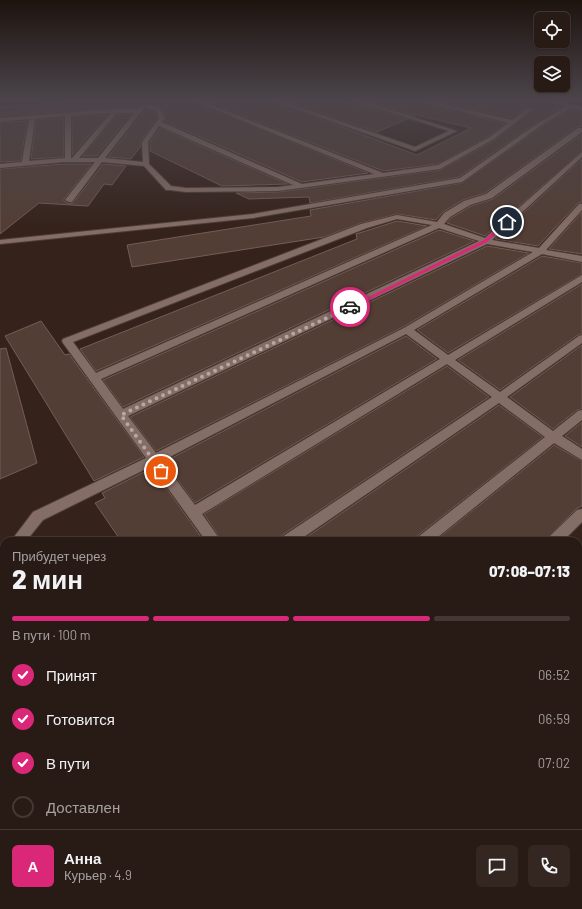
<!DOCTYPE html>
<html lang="ru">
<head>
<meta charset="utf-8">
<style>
	body { margin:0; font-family:Barlow,sans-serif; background:#342722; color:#f1f3f6; height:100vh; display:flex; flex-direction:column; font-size:15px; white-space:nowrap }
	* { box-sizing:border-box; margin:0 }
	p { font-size:13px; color:#a5a1a0 }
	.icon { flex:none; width:22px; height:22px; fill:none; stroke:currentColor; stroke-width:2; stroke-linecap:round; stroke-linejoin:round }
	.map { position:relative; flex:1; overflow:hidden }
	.panel { position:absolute; left:0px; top:537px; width:582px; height:372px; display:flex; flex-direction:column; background:#281a14; border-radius:12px 12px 0 0; box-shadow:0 1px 3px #0004,0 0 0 1px #443834 }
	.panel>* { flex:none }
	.buttons { position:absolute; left:534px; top:12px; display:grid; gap:8px }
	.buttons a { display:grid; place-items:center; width:36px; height:36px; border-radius:6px; background:#281a14; box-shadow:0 1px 3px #0004,0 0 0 1px #443834; font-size:20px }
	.pin { position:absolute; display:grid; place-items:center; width:34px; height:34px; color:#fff; margin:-17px; border:2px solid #fff; border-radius:50%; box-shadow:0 1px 4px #0007 }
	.courier { position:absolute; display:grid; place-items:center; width:40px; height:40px; margin:-20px; border:3px solid #db2777; border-radius:50%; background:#fff; color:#222; box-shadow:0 1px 5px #0007 }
	.overview em { font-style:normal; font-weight:800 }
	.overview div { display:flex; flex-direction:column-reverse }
	.overview { display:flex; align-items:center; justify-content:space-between; height:68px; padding:0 12px }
	h1 { font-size:26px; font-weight:800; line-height:30px }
	.bar { display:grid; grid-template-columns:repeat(4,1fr); gap:6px 4px; align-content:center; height:48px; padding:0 12px }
	.bar i { height:5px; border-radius:3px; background:#443834 }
	.bar .selected { background:#db2777 }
	.bar p { grid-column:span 4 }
	.line { display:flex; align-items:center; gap:10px; padding:0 12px; border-top:1px solid #443834 }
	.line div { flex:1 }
	.round { display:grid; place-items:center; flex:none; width:42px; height:42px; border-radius:6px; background:#342722 }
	ol { padding:0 12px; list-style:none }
	li { display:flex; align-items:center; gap:12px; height:44px }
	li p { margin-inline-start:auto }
	li .icon { padding:4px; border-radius:50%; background:#db2777; color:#fff; stroke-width:4 }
	li:last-child { color:#a5a1a0 }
	li i { width:22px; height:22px; border:2px solid #443834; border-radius:50% }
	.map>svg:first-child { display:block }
</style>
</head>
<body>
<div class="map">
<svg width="582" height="909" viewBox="0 0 582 909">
	<rect width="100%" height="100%" fill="#35221b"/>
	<path fill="#533e36" stroke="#735d55" d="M65,100H190L368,173L302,182L164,121L166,117L160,107L147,103L137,108H110L0,116V107L65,102Z
		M203,100H270L417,155L471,128L417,115L414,116L367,100H415L505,124L489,136L438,164L383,171Z
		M284,100H344L407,119L377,132Z
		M433,100H545L562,106L534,124L459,177L310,203L309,197L249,199L236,193L278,192L440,170L495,140L534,109L533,108L527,107L512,118Z
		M146,109L154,111L157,118L141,141V146L131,159L108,157Z
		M571,110L582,112V126L577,127L485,193L463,200L443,212L436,220L397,214L361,223L324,237L132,267L127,245L311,216L310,210L462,183L540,128Z
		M118,114H131L97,156H82Z
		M107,115L72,155V117Z
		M64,118V157L31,159L36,120Z
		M27,121L21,161L0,162V123Z
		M160,128L288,184L222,186L150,151V142Z
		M582,134V151L485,236L447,223L451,218L471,206L493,199Z
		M582,159V202L578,203L538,246L495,239Z
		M64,164H92L64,199V201L69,204L73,203L103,164L126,166L112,185L104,184L88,206L39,203L0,234V169Z
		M582,212V254L549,249Z
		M397,221L427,226L96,371L80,349L357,239L356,234Z
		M439,230L475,241L123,407L103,380Z
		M487,246L529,253L403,327L156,451L130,417Z
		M542,256L582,263V274L448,353L417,330Z
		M582,284V334L578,335L500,390L458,360Z
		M41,321L65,355L69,354L144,457L94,481L5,336Z
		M406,336L437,359L195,503L164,462Z
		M582,345V409L577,410L553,429L510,397Z
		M6,348L37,463L0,479V349Z
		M447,366L489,397L281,536L279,541H222L204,514Z
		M499,405L543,437L417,536L415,541H301Z
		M582,422V447L565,436Z
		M554,445L582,461V506L576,509L544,541H435Z
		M152,468L204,541H121L95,503L105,498L102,493Z"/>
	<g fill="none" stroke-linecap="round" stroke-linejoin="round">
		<defs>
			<path id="lane" d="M23,100H35L23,102Z
				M191,100H199L383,173L438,165L490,137L508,123L416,100H426L512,120L528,108L533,109L494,139L440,169L278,191L186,192L169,190H166L144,166L102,162L72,202H69L65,200L95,162H64L0,168V164L22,162L29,119L0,122V118L110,109H137L147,104L159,108L165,118L162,122L302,184L374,174ZM145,107L155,110L159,118L142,142L143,162L105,158ZM111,113L72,158H71V116ZM117,113H134L98,158H79ZM65,116V158L29,161L35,119ZM159,126L293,185L278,187L186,188L171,186L149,164L148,142Z
				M271,100H279L415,147L449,131L351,100H360L457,131L415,151Z
				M546,100H555L582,107V111L571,108L539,127L462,182L253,218L0,244V240L253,214L460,178L535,125L566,106Z
				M578,128H582V132L492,198L470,205L450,217L444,224L485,238L582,152V157L492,240L539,248L579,204H582V210L546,250L582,256V262L542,254L414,330L448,355L582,275V282L455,360L500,392L579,336L582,335V343L507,397L553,431L578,411L582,410V420L562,436L582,449V460L554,443L433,541H416L418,537L545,437L499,403L298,541H280L282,537L492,397L447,364L202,514L221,541H206L152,466L43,520L26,541H11L33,512L146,458L63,343L62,341L63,339L361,224L397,215L437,222L444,213L464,201L486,194ZM397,219L432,225L96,373L73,342L367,228ZM439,228L479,241L123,409L101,379ZM487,244L533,252L404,328L156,453L128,416ZM406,334L440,359L195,505L162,461Z
				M582,509V522L563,541H547L549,537L577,510Z
				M582,642V660L578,662V644Z
				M582,866V889L578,891V868Z
				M492,905H514L515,909H494Z
				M550,905H571L569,909H549Z"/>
		</defs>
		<use href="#lane" stroke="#4d3d38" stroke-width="2"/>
		<use href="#lane" fill="#846d65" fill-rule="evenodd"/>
	</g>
	<linearGradient id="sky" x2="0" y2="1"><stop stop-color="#1d130f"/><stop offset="0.44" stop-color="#4b444a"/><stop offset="1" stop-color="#4b444a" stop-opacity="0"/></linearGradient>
	<rect width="582" height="227" fill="url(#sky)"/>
	<path fill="#db2777" d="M506,221L509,222L487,242L352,308L348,307L484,240Z"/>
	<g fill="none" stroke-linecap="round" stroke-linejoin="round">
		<path stroke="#b6a7a2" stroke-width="4" stroke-dasharray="0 7.2" d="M161,471L121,415L350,307"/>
	</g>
</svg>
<div class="buttons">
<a><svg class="icon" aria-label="locate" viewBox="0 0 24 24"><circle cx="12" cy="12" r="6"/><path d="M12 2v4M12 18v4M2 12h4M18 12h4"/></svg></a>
<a><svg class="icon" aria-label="layers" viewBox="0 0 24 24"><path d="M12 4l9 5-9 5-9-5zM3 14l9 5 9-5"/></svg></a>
</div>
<div class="pin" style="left:161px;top:471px;background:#ea580c"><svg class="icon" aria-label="bag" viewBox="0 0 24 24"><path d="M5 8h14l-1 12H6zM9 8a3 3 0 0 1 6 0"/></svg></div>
<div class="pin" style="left:507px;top:222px;background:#1f2937"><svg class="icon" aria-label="home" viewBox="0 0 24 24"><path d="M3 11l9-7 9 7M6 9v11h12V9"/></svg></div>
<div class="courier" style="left:350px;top:307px"><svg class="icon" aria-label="car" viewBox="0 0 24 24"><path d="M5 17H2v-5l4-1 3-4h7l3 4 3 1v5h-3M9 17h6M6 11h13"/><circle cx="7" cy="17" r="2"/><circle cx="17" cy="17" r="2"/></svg></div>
<section class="panel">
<div class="overview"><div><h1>2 мин</h1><p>Прибудет через</p></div><em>07:08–07:13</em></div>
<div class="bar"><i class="selected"></i><i class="selected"></i><i class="selected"></i><i></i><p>В пути · 100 m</p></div>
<ol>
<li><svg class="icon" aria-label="check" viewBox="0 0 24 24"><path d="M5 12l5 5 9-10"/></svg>Принят<p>06:52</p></li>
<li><svg class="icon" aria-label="check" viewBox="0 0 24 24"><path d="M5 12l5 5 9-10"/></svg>Готовится<p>06:59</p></li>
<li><svg class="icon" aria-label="check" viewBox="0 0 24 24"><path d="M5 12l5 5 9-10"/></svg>В пути<p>07:02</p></li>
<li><i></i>Доставлен</li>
</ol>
<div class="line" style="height:72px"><b class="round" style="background:#db2777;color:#fff">А</b><div><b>Анна</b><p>Курьер · 4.9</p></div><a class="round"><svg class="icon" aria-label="chat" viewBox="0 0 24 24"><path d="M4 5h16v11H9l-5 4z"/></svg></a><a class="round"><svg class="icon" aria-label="phone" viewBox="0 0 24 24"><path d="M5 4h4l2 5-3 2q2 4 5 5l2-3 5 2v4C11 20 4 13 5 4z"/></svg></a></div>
</section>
</div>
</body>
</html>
